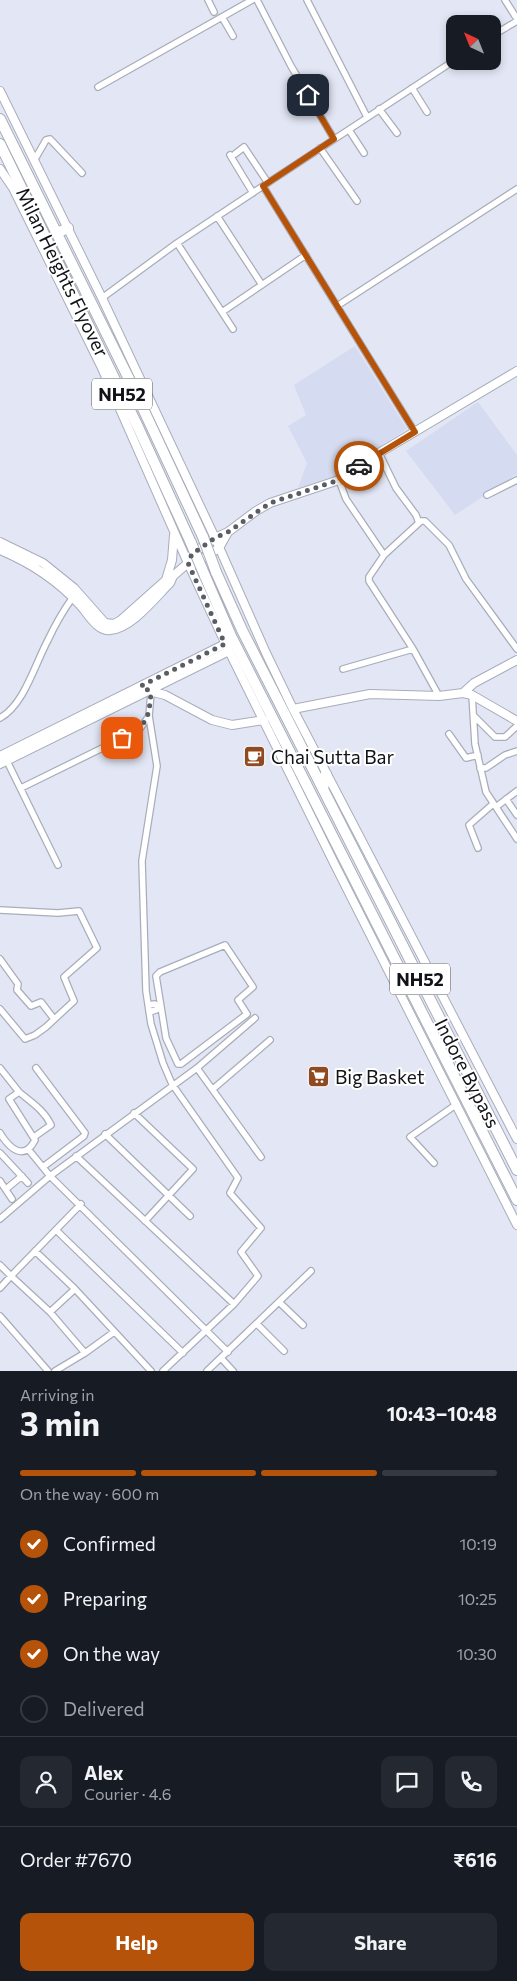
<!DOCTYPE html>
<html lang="en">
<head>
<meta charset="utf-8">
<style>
	body { margin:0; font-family:Commissioner,sans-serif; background:#242831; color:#f1f3f6; height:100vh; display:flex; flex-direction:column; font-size:19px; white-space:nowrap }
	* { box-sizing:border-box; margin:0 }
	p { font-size:16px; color:#9ea1a6 }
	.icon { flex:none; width:28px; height:28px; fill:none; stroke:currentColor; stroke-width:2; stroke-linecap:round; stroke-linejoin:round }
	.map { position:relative; height:1371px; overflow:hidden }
	.sheet { display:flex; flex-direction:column; background:#171b24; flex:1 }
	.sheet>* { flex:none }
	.needle { width:32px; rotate:317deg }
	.controls { position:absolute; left:446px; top:15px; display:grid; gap:10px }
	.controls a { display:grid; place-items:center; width:55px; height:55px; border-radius:10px; background:#171b24; box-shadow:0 2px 8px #0003; font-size:25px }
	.pin { position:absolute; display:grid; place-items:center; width:42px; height:42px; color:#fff; margin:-21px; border-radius:10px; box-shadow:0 2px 8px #0006 }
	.courier { position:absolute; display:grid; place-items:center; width:50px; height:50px; margin:-25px; border:4px solid #b45309; border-radius:50%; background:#fff; color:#222; box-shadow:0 1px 6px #0007 }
	.overview em { font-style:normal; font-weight:700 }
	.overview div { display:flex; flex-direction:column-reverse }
	.overview { display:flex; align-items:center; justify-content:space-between; height:85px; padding:0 20px }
	h1 { font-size:32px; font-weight:700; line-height:38px }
	.bar { display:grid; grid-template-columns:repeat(4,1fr); gap:8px 5px; align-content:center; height:60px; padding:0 20px }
	.bar i { height:6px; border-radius:4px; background:#363941 }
	.bar .active { background:#b45309 }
	.bar p { grid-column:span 4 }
	.line { display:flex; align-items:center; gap:12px; padding:0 20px; border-top:1px solid #363941 }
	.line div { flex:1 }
	.round { display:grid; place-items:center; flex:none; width:52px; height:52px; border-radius:10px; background:#242831 }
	ol { padding:0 20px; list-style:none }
	li { display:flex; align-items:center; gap:15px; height:55px }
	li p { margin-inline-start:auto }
	li .icon { padding:5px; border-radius:50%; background:#b45309; color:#fff; stroke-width:4 }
	li:last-child { color:#9ea1a6 }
	li i { width:28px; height:28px; border:2px solid #363941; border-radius:50% }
	.cta { display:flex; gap:10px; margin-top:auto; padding:10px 20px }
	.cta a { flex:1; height:58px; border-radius:10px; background:#b45309; color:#fff; font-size:20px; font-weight:700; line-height:58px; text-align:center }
	.cta a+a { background:#242831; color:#f1f3f6 }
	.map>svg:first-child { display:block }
</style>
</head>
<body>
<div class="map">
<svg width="517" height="1371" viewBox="0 0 517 1371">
	<rect width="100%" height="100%" fill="#e3e7f5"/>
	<path fill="#d5dbf0" d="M355,346L407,429L335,476L298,488L307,463L288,426L306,415L294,385Z
		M478,402L517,455V474L455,515L406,451Z"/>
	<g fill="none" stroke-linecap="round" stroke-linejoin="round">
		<defs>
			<path id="street" d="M208,0L214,12
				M257,0L291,66L334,139
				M307,0L367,117
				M505,0L517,19
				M222,17L233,36
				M492,36L517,21
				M455,60L263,186L337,306L517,189
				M98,87L252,0
				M412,88L427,112
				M379,109L397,133
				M349,130L364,153
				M320,148L357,201
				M235,154L244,147L268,183
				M230,155L253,193
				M35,159L46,140L50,139L82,173
				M217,216L262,285
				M177,243L233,329
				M102,298L177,243L263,186
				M337,306L415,432
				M222,312L306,255
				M379,453L396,488L416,515L419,523
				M339,480L346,499L384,555
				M487,495L517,480
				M343,669L413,649
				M151,693L149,716L157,766L142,861L146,991L151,1024L163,1063L172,1084L238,1178L230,1193L261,1228L241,1252L258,1276L234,1304L163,1371
				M472,695L475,744L486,792L517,839
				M439,696L413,649L369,581V577L384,555L421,521H425L449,545L466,579L517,649
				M474,716L495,737H505L517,726
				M0,718C24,705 35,664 48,640C55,625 63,611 73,597
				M449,734L466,758L478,755
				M5,757L58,865
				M480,768H486L505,755L517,751
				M21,788L139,730L149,716
				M506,799L517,815
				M496,807L517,791
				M478,848L469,825L493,804
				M0,910L58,913L79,911L97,948L64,977L74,1001L46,1027L35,1035L25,1039L0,1009
				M225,945L253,987L238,1000L247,1014L181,1064H178L166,1038L156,976L160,972Z
				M0,959L18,984L17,990L31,1006L41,1002L54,1019
				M148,1005L155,1004L160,1007L156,1010L149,1012
				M0,1068L19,1092L9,1099L35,1140C24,1162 9,1148 0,1133
				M36,1068L85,1133L84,1136L43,1167
				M197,1068L261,1157
				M213,1089L270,1040
				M19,1092C31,1102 44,1110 51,1125L34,1137
				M134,1113L193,1169L145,1221
				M105,1134L190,1216
				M28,1149L50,1176L228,1352
				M0,1153L28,1183
				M76,1156L234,1304
				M434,1163L410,1137L457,1104
				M0,1181L12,1199
				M6,1189L22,1176
				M81,1204L11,1276L50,1312L75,1289L151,1371
				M0,1219L50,1176L197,1068L255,1018
				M56,1230L183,1353
				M35,1251L75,1289
				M0,1265L11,1276L0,1288
				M279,1302L303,1325
				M50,1312L85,1353L114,1332
				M0,1316L48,1371
				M257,1324L284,1351
				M221,1358L233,1371
				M55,1371L85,1353
				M207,1371L311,1271"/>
			<path id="secondary" d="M0,91L102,298L215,538L266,653L293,709L517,1139
				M0,169L13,188L101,366L188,563L229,651L336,867L517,1225
				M0,542L43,563L74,588L105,623L114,624L121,620L166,580L173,576
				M0,550C31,563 56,579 79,604C87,612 97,632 110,630C131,629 155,598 170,583L173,576L188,563L192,554L215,538L228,532L256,511L270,503L339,480L379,453L517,371
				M188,563L194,564L219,548L228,532
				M166,580L172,560L174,535
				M145,690L165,695L212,720L232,725L264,720
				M463,693L474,683L517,660
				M293,709L370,694L439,696L463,693L472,695L517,721
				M0,756L225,644
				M0,764L229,651"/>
			<path id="highway" d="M0,119L132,385L203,537
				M0,144L138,427L191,543
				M57,233L68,228
				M216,572L242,630L517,1170
				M205,576L231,636L517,1200
				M323,789L326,774"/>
		</defs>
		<use href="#street" stroke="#a9adba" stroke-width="8"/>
		<use href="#secondary" stroke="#a9adba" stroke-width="10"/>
		<use href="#highway" stroke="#a9adba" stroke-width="12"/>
		<use href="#street" stroke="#fff" stroke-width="5.5"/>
		<use href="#secondary" stroke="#fff" stroke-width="8"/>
		<use href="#highway" stroke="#fff" stroke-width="10"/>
		<defs>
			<path id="highway-bridge" d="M203,537L216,572
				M191,543L205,576"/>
		</defs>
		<use href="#highway-bridge" stroke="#a9adba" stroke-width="12" stroke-linecap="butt"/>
		<use href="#highway-bridge" stroke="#fff" stroke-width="10"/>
	</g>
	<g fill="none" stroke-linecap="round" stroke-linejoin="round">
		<path stroke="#5a5d65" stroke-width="5" stroke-dasharray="0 9" d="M122,738C147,726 149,719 151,692L141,686L225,644L188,563L192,554L215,538L228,532L270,503L339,480L359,466"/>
		<path stroke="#b45309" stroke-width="6" d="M308,95L334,139L263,186L415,432L359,466"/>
	</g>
	<defs>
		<symbol id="cafe-square" viewBox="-11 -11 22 22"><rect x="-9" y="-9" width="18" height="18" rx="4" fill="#904a22" stroke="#fff"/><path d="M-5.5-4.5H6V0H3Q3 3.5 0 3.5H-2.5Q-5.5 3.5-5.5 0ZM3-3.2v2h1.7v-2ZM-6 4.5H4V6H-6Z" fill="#fff"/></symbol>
		<symbol id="supermarket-square" viewBox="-11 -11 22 22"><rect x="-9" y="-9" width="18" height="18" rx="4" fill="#904a22" stroke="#fff"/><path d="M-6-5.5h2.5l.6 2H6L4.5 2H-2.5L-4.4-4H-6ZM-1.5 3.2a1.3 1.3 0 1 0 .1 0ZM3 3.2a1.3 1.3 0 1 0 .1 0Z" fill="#fff"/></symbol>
	</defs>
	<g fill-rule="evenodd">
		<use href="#cafe-square" x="242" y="744" width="25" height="25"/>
		<use href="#supermarket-square" x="306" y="1064" width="25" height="25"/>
	</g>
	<g text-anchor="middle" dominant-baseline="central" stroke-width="4" stroke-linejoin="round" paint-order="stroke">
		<g fill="#fff" stroke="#585a5d" stroke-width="1">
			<rect x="92" y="378.5" width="60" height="31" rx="4"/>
			<rect x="390" y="963.5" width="60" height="31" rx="4"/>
		</g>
		<g font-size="18" font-weight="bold" fill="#111317">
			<text x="122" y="394">NH52</text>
			<text x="420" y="979">NH52</text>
		</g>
		<g font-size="19" fill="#111317" stroke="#fff">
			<text transform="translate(63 272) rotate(64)">Milan Heights Flyover</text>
			<text transform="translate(468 1073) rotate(63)">Indore Bypass</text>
		</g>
		<g font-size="19" fill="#111317" stroke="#fff" text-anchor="start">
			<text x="271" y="756">Chai Sutta Bar</text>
			<text x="335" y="1076">Big Basket</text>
		</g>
	</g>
</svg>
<div class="controls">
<a><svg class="needle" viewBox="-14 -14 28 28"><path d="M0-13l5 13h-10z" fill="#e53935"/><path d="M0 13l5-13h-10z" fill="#9ea1a6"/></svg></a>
</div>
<div class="pin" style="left:122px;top:738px;background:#ea580c"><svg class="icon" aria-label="bag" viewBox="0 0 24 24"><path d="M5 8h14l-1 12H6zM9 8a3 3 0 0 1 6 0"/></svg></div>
<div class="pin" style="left:308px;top:95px;background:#1f2937"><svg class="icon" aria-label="home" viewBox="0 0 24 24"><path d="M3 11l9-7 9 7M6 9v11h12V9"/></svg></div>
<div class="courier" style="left:359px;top:466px"><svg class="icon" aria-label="car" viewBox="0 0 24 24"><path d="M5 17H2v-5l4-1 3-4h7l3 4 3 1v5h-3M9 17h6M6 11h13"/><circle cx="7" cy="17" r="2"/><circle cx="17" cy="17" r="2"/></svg></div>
</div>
<section class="sheet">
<div class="overview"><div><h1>3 min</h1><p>Arriving in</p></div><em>10:43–10:48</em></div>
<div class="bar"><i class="active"></i><i class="active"></i><i class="active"></i><i></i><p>On the way · 600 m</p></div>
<ol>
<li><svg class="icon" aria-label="check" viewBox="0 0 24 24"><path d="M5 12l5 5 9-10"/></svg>Confirmed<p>10:19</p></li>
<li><svg class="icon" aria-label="check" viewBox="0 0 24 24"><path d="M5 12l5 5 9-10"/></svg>Preparing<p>10:25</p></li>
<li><svg class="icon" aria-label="check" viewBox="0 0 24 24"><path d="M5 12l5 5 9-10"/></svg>On the way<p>10:30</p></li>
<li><i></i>Delivered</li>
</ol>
<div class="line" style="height:90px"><a class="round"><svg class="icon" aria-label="person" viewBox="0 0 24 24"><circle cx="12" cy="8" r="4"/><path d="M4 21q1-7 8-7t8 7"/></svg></a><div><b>Alex</b><p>Courier · 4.6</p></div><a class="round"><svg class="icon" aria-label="chat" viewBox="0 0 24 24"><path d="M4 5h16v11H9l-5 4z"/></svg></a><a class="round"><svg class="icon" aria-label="phone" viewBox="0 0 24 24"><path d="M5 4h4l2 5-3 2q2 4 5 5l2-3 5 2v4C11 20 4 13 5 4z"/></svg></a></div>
<div class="line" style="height:65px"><div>Order #7670</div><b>₹616</b></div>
<div class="cta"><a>Help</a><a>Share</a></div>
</section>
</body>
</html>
